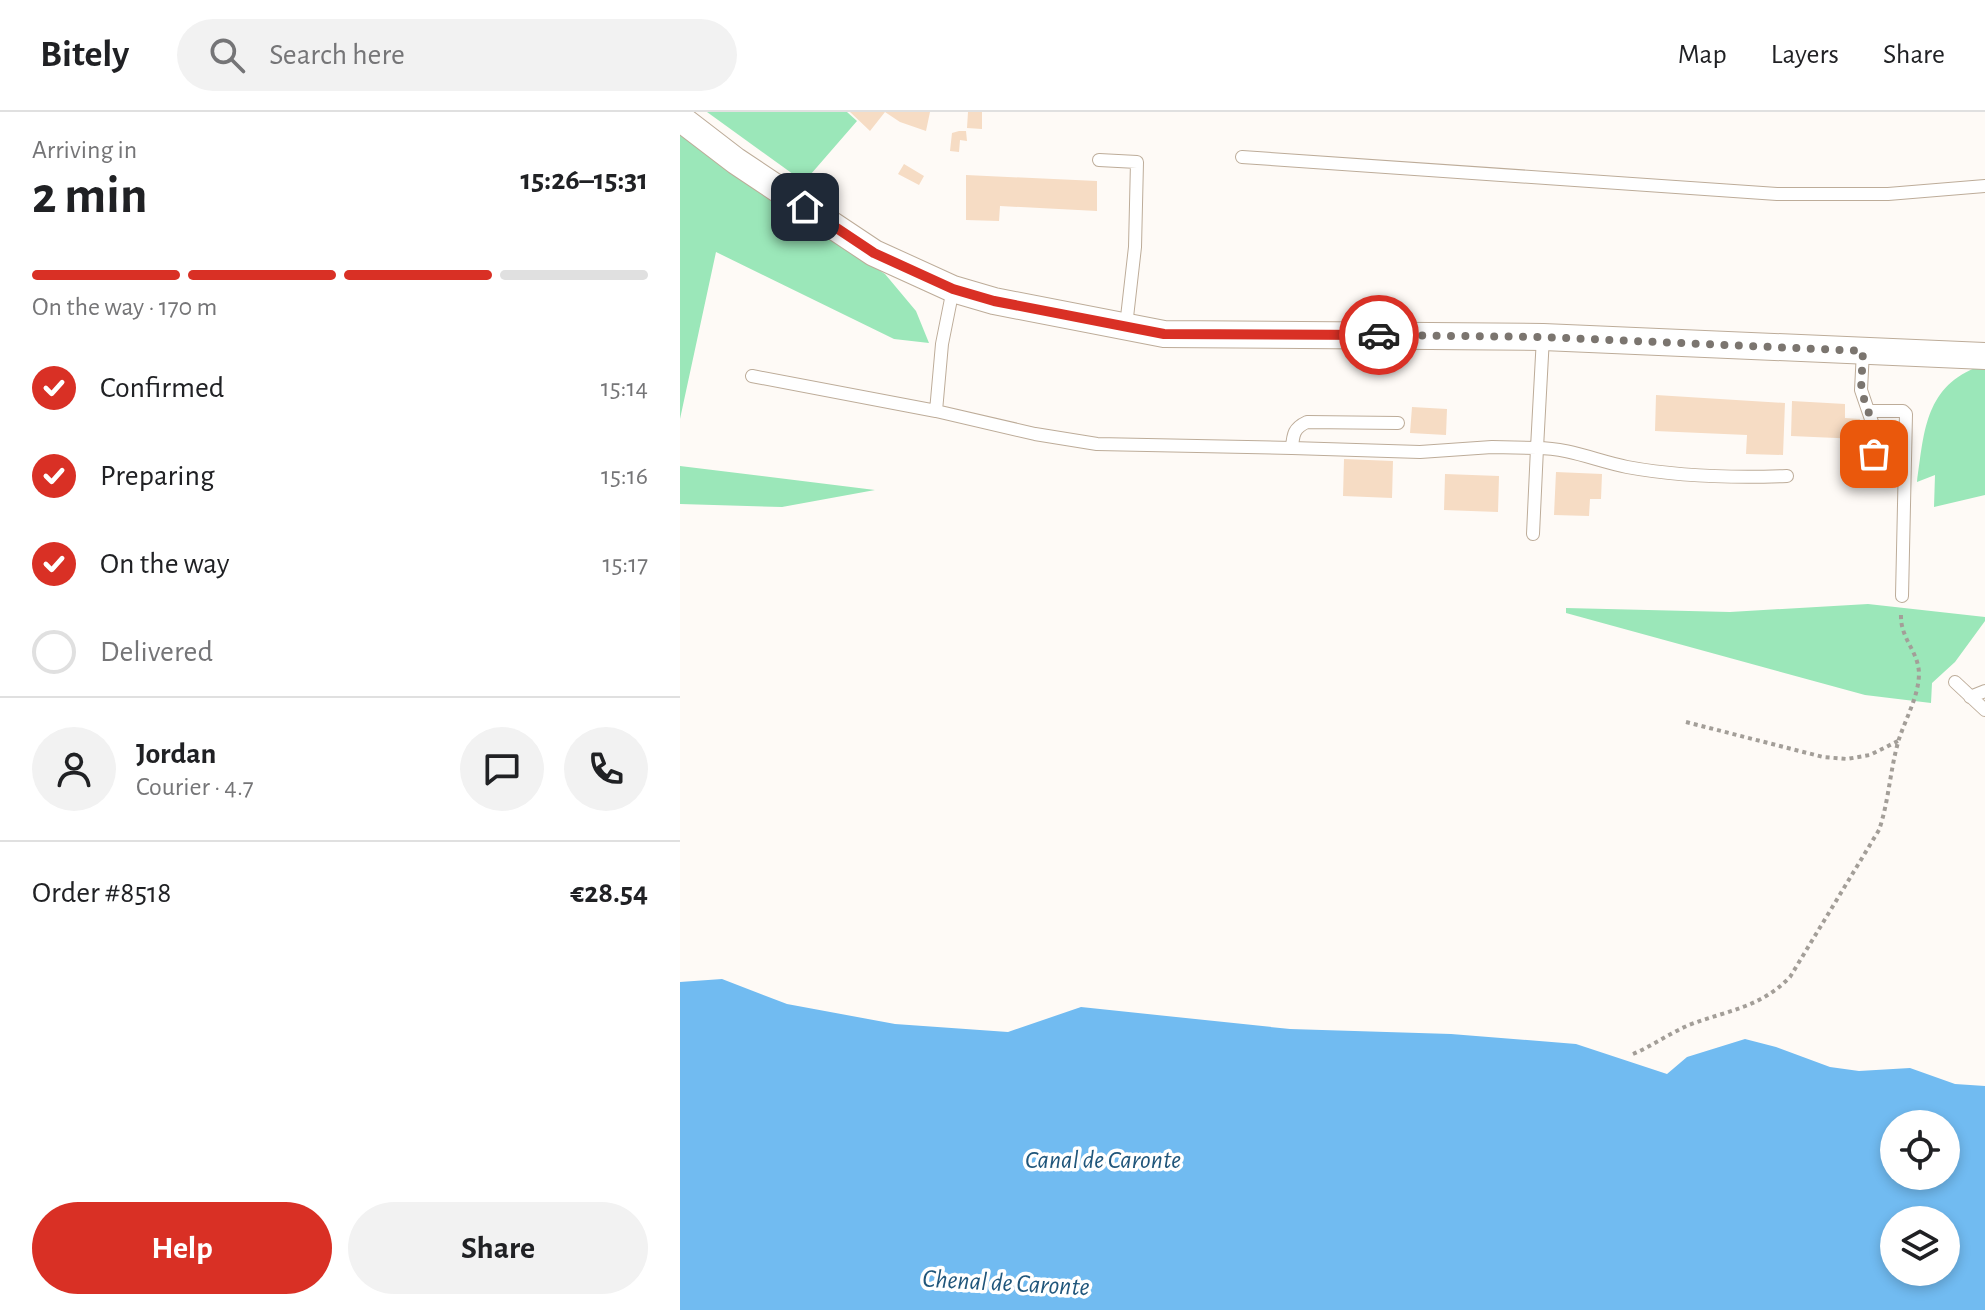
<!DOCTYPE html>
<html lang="en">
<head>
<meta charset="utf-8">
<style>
	body { margin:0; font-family:"Alegreya Sans",sans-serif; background:#f2f2f2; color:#202124; height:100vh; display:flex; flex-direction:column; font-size:30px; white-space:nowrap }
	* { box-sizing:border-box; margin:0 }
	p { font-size:26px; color:#757577 }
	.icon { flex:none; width:44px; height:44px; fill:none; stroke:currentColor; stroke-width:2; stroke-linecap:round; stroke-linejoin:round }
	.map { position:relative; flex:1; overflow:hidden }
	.sheet { display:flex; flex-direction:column; background:#fff; width:680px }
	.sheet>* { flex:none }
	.buttons { position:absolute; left:1200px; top:998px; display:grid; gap:16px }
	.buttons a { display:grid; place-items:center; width:80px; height:80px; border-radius:50%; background:#fff; box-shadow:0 4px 12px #0003; font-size:40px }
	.pin { position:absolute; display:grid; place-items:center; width:68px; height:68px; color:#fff; margin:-34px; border-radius:16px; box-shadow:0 4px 12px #0006 }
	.courier { position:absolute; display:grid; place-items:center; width:80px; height:80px; margin:-40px; border:6px solid #d93025; border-radius:50%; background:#fff; color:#222; box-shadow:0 2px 10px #0007 }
	.summary em { font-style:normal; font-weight:700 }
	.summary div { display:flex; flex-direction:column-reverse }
	.summary { display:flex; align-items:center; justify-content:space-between; height:136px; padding:0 32px }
	h1 { font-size:52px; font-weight:700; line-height:60px }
	.bar { display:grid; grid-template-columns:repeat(4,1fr); gap:12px 8px; align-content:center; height:96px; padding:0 32px }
	.bar i { height:10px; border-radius:6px; background:#e0e0e0 }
	.bar .on { background:#d93025 }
	.bar p { grid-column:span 4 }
	.line { display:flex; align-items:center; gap:20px; padding:0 32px; border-top:2px solid #e0e0e0 }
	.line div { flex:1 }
	.round { display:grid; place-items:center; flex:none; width:84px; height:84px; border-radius:42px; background:#f2f2f2 }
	ol { padding:0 32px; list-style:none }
	li { display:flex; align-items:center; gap:24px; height:88px }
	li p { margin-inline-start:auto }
	li .icon { padding:8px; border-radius:50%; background:#d93025; color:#fff; stroke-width:4 }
	li:last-child { color:#757577 }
	li i { width:44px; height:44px; border:4px solid #e0e0e0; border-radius:50% }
	.action { display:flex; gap:16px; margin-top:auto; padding:16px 32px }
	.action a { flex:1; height:92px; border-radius:48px; background:#d93025; color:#fff; font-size:32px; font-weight:700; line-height:92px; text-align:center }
	.action a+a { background:#f2f2f2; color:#202124 }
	header { display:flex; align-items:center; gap:48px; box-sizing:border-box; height:112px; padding:0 40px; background:#fff; border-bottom:2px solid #e0e0e0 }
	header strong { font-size:38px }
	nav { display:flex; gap:44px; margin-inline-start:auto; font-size:28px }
	.search { width:560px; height:72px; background:#f2f2f2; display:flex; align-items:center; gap:20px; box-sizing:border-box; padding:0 28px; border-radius:44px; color:#757577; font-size:30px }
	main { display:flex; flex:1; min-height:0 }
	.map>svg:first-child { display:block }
</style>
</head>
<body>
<header>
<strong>Bitely</strong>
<div class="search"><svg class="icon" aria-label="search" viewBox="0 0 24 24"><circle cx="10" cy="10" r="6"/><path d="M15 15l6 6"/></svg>Search here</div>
<nav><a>Map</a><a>Layers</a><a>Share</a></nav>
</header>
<main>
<section class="sheet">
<div class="summary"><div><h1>2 min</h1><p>Arriving in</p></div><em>15:26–15:31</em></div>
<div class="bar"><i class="on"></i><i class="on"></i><i class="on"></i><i></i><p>On the way · 170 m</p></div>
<ol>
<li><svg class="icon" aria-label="check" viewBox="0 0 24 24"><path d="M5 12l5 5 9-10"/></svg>Confirmed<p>15:14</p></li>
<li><svg class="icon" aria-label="check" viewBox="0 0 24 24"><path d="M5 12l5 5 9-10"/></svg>Preparing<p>15:16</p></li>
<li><svg class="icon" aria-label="check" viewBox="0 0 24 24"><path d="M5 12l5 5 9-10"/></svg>On the way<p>15:17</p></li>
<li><i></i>Delivered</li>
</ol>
<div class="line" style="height:144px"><a class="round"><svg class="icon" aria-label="person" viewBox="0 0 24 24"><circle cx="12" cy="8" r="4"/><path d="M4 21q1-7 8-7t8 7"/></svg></a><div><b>Jordan</b><p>Courier · 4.7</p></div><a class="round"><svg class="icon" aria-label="chat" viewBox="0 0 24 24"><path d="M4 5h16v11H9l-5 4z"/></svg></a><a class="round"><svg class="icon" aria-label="phone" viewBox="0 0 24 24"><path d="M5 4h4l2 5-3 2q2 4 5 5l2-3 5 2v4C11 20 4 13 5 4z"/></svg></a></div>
<div class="line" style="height:104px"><div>Order #8518</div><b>€28.54</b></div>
<div class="action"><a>Help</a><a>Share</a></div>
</section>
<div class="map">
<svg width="1305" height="1198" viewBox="0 0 1305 1198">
	<rect width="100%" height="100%" fill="#fefaf6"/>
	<path fill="#9be7b9" d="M27,0H167L177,9L124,70Z
		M0,14L127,111L205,162L236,199L249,231L214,227L36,140L0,307Z
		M1295,256L1305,257V383L1254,395L1255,363L1237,370C1244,323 1244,277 1295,256Z
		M0,354L195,378L102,395L0,392Z
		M1188,492L1305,505V509L1275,550L1252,571L1251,591L1185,583L886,501V496L1050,500Z"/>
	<path fill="#71bbf1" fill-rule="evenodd" d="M42,867L107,892L215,912L328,920L401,895L610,917L771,922L896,932L987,962L1007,945L1065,927L1096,935L1150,955L1179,959L1230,956L1275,972L1305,974V1198H0V870ZM1214,1012H1266V1064H1214ZM1214,1108H1266V1160H1214Z"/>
	<path fill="#f6dcc4" d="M170,0H205L190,19Z
		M205,0H250L246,19L220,10Z
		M288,0H302V17L287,16Z
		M279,19H286L287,29L280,28L279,40L270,39L272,21Z
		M224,52L244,64L239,73L218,62Z
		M286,63L417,69V99L320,94L319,109L286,108Z
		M976,283L1105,291L1103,343L1066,342L1067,323L975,319Z
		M1112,289L1165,292V306L1180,307L1179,327L1111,324Z
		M732,295L767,297L766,323L730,321Z
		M664,347L713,349L712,386L663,384Z
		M876,360L922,362L921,387H910L909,404L874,403Z
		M765,362L819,364L818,400L764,398Z"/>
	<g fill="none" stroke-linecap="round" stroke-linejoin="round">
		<defs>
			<path id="lane" d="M562,45L1097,82H1208L1305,74
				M419,48L457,50L455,135L446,214
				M1183,239L1181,278L1194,316V342
				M72,264L256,299L262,232L273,177
				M256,299L355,322L417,332L612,336C613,322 614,316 627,310L718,311
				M1189,299H1223L1226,302L1222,484
				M612,336L740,340L812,335L857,336L863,225
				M853,422L857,336C889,336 917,349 947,355C1001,365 1053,366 1107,364
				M1275,570L1305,598
				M1290,585L1305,579"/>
			<path id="street" d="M0,6L56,49L194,141L273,177L314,189L484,222L863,225L1305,244"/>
		</defs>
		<use href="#lane" stroke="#bdac99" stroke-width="14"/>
		<use href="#street" stroke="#bdac99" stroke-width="28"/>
		<path stroke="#a39e98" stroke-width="4" stroke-dasharray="4 4" stroke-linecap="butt" d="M1006,610L1143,645L1167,647L1190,643L1218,629
			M953,942C972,934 990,921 1009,913C1048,898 1080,896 1110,865L1199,718C1209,689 1210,657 1219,627C1226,606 1239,583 1239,561C1238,538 1220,527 1221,502"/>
		<use href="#lane" stroke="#fff" stroke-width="12"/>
		<use href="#street" stroke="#fff" stroke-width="26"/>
	</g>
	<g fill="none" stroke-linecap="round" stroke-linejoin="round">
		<path stroke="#7b756f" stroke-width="8" stroke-dasharray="0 14.4" d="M699,223L863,225L1183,239L1181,278L1194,316V342"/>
		<path stroke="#d93025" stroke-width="10" d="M125,95L194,141L273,177L314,189L484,222L699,223"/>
	</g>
	<g text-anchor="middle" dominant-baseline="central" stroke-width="7" stroke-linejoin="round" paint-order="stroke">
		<g font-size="26" font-style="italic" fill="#20567b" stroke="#fff">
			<text x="423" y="1048">Canal de Caronte</text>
			<text transform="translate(326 1171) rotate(3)">Chenal de Caronte</text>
		</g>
	</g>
</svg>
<div class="buttons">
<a><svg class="icon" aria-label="locate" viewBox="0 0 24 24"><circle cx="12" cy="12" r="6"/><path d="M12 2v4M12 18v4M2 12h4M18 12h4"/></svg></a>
<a><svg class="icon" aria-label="layers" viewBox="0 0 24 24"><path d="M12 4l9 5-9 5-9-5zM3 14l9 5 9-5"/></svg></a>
</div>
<div class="pin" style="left:1194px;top:342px;background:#ea580c"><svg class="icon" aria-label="bag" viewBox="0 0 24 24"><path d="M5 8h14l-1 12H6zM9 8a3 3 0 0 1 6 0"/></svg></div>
<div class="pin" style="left:125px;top:95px;background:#1f2937"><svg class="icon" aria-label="home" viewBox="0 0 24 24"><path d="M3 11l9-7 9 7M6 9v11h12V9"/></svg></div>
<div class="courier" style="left:699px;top:223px"><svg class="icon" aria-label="car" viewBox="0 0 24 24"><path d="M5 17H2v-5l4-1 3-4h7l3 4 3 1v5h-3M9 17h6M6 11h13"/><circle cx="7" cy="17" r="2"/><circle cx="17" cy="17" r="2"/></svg></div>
</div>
</main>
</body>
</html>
